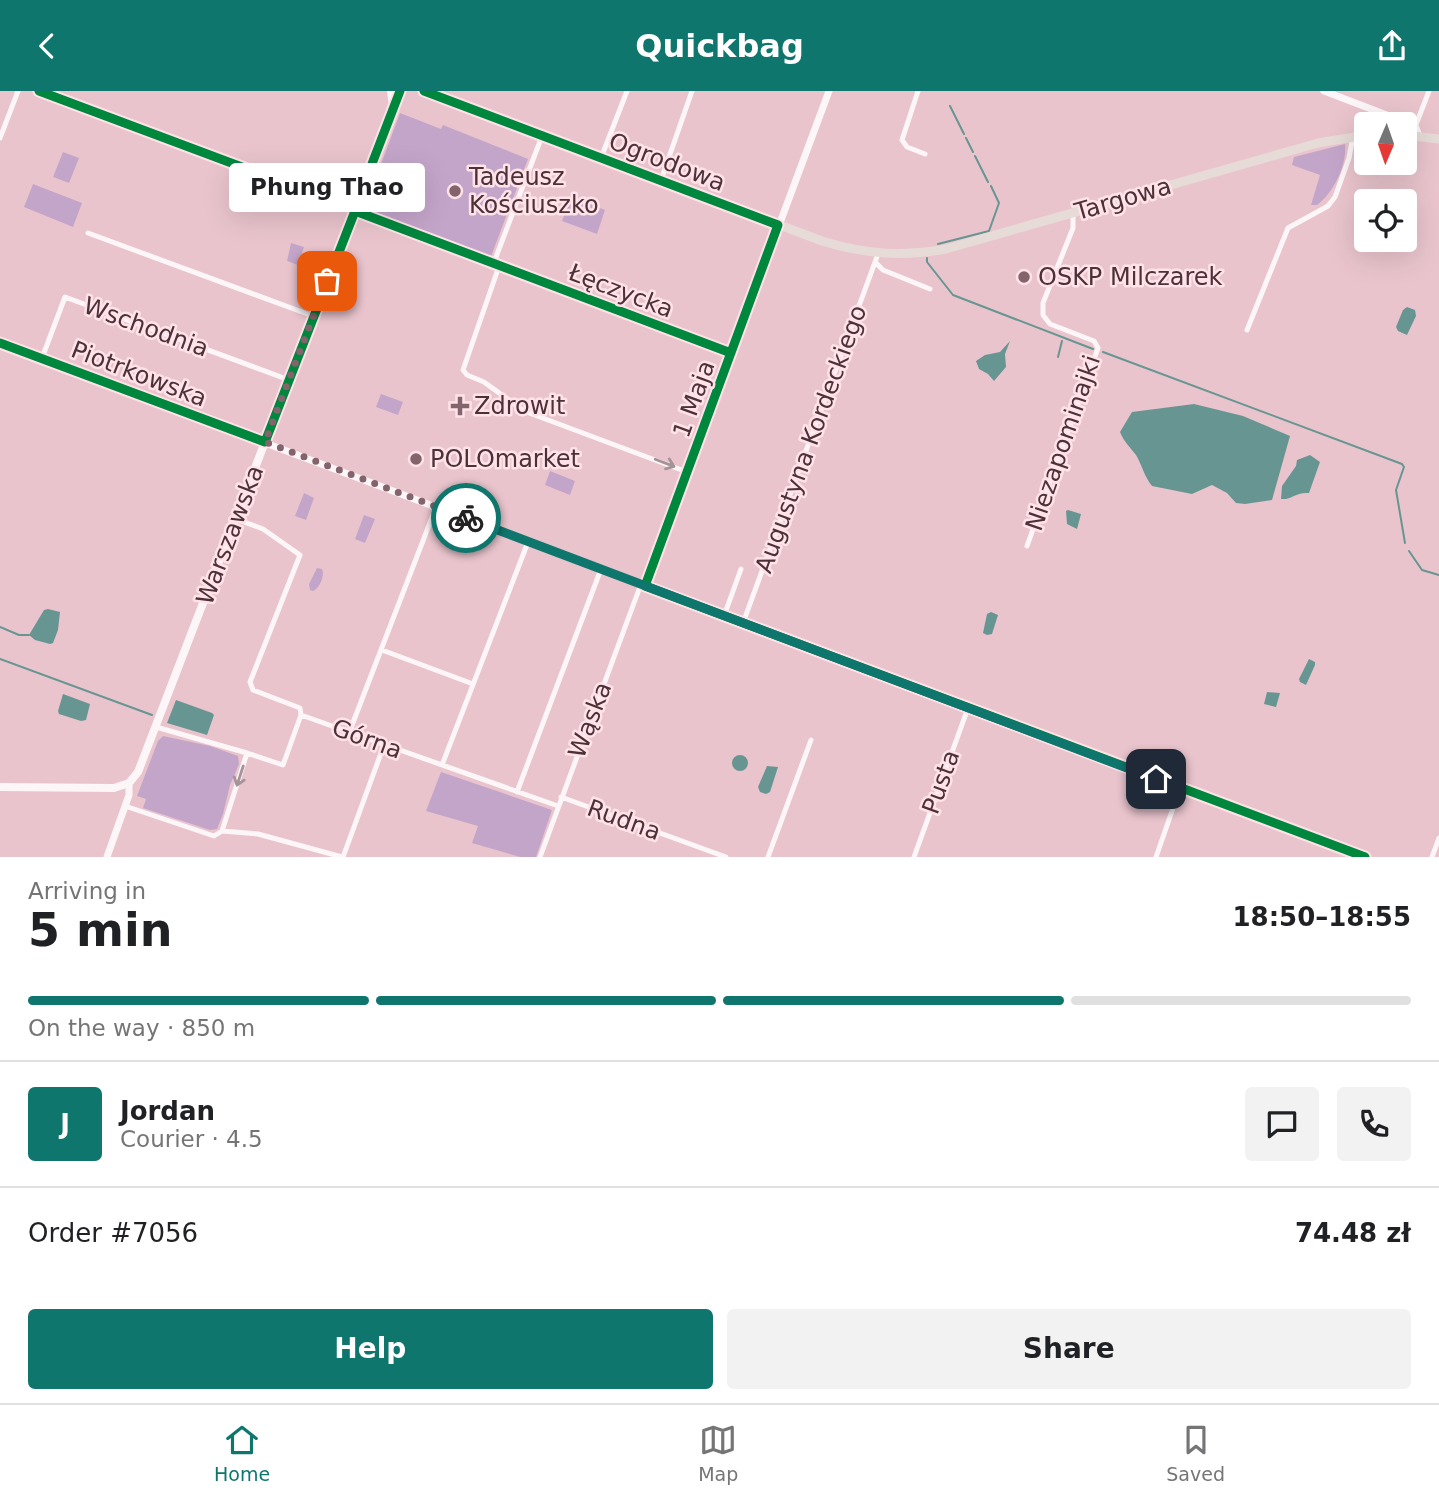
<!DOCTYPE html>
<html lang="en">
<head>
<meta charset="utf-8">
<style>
	body { margin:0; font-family:"DejaVu Sans",sans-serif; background:#f2f2f2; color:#202124; height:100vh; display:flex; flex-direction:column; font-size:26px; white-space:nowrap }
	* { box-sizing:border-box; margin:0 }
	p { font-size:23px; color:#757577 }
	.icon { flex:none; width:38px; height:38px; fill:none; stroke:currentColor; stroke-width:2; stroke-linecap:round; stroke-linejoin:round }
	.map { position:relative; height:766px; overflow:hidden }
	.drawer { display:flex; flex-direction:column; background:#fff; flex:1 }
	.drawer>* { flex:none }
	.needle { width:46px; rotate:182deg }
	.fabs { position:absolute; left:1354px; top:21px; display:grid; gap:14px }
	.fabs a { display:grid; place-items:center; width:63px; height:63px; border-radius:7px; background:#fff; box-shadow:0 7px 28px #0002; font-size:35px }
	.pin { position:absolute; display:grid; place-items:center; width:60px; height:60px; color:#fff; margin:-30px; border-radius:14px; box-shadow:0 4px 10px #0006 }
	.courier { position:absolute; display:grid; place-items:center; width:70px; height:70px; margin:-35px; border:5px solid #0f766e; border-radius:50%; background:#fff; color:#222; box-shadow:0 2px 9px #0007 }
	.bubble { position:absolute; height:49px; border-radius:7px; background:#fff; box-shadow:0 7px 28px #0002; font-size:23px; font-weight:700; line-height:49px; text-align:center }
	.headline em { font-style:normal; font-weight:700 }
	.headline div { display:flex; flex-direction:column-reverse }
	.headline { display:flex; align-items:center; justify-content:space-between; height:119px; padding:0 28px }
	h1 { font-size:46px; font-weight:700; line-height:52px }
	.bar { display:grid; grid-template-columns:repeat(4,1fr); gap:10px 7px; align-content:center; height:84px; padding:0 28px }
	.bar i { height:9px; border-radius:5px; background:#e0e0e0 }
	.bar .on { background:#0f766e }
	.bar p { grid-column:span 4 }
	.line { display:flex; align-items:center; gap:18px; padding:0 28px; border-top:2px solid #e0e0e0 }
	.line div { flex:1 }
	.round { display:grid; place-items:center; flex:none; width:74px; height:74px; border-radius:7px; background:#f2f2f2 }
	.primary-button { display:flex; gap:14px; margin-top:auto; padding:14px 28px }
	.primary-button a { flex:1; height:80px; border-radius:7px; background:#0f766e; color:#fff; font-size:28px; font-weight:700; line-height:80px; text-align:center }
	.primary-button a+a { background:#f2f2f2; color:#202124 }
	header { display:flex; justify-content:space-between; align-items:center; height:91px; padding:0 28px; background:#0f766e; color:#fff; font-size:32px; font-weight:700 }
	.dock { display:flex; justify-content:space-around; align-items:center; height:98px; border-top:2px solid #e0e0e0; background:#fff; font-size:19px; color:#757577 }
	.dock a { display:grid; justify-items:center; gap:4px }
	.dock .on { color:#0f766e }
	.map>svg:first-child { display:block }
</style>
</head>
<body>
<header><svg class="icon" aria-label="back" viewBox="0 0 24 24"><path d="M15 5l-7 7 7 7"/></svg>Quickbag<svg class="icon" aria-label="share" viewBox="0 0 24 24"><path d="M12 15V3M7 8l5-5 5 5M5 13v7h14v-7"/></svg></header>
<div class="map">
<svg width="1439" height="766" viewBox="0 0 1439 766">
	<rect width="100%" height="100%" fill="#e9c4cd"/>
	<path fill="#c4a5ca" d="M400,22L441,38L443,34L528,68L490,168L360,117L367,97L380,76Z
		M1345,53C1347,74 1334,101 1317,114H1311L1320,84L1292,74L1294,66Z
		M63,61L79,67L69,92L53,86Z
		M33,93L82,112L73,136L24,116Z
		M571,106L605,119L597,143L562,130Z
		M291,152L304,156L298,174L287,170Z
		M381,303L403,311L398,324L376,316Z
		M550,380L575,390L570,404L545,394Z
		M304,402L314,407L306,429L295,425Z
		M364,424L375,428L365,452L355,448Z
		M317,477L322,478C325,484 320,497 313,500L310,499L309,493Z
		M163,645L210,655L238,665L239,673L230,694L223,723L217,738L210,739L143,717L146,708L137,705L158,650Z
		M441,681L552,719L536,766H520L472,752L478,735L426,720Z"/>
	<path fill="#679692" d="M1407,216L1415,219L1416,225L1407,244L1398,240L1396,236L1403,219Z
		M1010,250L1005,263L1006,276L994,290L988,283L979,278L976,270L985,264L1000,261Z
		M1194,313L1243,325L1290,345L1272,409L1245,413L1236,412L1227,402L1212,394L1192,403L1152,395C1144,385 1142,374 1136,364C1130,356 1124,351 1120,341L1132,321Z
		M1310,364L1320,371L1309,402C1295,401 1292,409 1281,408L1282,395L1296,375L1297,369Z
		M1068,419L1081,423L1077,438L1067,433L1066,420Z
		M48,518L60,521L58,539L53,552L50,553L35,549L29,544L44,519Z
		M991,521L998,524L992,543L987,544L983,542L987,523Z
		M1309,568L1315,571V574L1306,594L1300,591L1299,588Z
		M1267,601L1280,602L1276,616L1264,613Z
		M63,603L90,613L86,629L81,630L59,623L58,620Z
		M176,609L212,622L214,624L207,644L167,632Z
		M732 672a8 8 0 1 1 16 0a8 8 0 1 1-16 0Z
		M767,675L778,676L770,701L766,703L760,701L758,696Z"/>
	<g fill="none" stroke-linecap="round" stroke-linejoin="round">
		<path stroke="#679692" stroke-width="2" d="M950,15L964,43
			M966,47L973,61
			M975,65L988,91
			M938,153L989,140L999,112L991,95
			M927,167V171L953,204L1093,258
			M1103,261L1402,373L1404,376L1396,399L1405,452
			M1058,266L1062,250
			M1409,460L1422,479L1439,484
			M0,536L19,544H29
			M0,568L152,624"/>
		<path stroke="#fcf6f8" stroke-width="5" d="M39,0L266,85L288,90L308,85L360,104
			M918,0L902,49L907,56L925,63
			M1415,36L1429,0
			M542,45L496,166L497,181L463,279L467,284L484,291L524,320L687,381
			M0,47L18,0
			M601,67L627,0
			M661,89L692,0
			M355,120L731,262
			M88,142L313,225
			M876,172L883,179L930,198
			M1247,239L1288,137L1328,115L1335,106L1349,67L1353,45
			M42,267L65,206L289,289
			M236,428L263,438L300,464L250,591L253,599L300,617L301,624
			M1027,455L1098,257L1094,250L1050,233L1043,224V212L1073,137V122
			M724,525L741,478
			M743,532L878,163
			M382,559L473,593
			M301,624L558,715
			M349,642L436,416
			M247,662L283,674L301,624
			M442,674L528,451
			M517,701L601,478
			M561,706L726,766
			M125,715L214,745L222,740L247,662L156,636
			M222,740L258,743L342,766
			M343,766L384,654
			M540,766L641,493
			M768,766L811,649
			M914,766L968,617
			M1156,766L1180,697
			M1432,766L1439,747"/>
		<path stroke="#fcf6f8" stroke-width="7" d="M1324,0L1413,34L1416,37L1419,45
			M0,252L1365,766
			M645,495L829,0
			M107,766L129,704V692"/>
		<path stroke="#fcf6f8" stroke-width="8" d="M391,0L393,15
			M0,696L114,697L129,692L138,681L400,0"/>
		<path stroke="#e6dbd6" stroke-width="9" d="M424,0L822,150C864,163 902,166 946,158L1318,52L1367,44
			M1405,44L1439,48"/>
		<defs>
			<path id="cycleway" d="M39,0L266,85L288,90L308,85L360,104L400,0
				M424,0L778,134L645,495L1365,766
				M0,252L265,351L355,120L731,262"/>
		</defs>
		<use href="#cycleway" stroke="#ffe3e9" stroke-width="13"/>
		<use href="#cycleway" stroke="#00873e" stroke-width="9"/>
	</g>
	<defs><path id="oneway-shaft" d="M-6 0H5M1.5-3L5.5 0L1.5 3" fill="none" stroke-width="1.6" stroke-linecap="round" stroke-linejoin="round" transform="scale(1.75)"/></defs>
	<g stroke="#a49498">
		<use href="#oneway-shaft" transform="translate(665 372) rotate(21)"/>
		<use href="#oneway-shaft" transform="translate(240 685) rotate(108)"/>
	</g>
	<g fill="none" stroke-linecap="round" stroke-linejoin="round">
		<path stroke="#83646c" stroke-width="7" stroke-dasharray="0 12.6" d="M327,190L265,351L466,427"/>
		<path stroke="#0f766e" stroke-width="9" d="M466,427L1156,688"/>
	</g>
	<g fill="#83646c" stroke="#ffe3e9" stroke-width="2.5">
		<circle cx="455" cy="100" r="7"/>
		<circle cx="1024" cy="186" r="7"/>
		<path d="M456.5 304.5h7v7h7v7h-7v7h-7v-7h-7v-7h7z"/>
		<circle cx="416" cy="368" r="7"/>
	</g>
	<g text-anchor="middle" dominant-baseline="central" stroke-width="5" stroke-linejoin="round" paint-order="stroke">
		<g font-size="24" fill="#4c3138" stroke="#ffe3e9">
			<text transform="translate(667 71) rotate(21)">Ogrodowa</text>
			<text transform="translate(1123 108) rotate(-16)">Targowa</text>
			<text transform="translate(621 200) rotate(21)">Łęczycka</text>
			<text transform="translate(146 236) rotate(20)">Wschodnia</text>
			<text transform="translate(139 283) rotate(21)">Piotrkowska</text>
			<text transform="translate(694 308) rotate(-70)">1 Maja</text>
			<text transform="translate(811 348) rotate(-70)">Augustyna Kordeckiego</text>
			<text transform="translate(1063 352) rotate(-71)">Niezapominajki</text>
			<text transform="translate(230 444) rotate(-69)">Warszawska</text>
			<text transform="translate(590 629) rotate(-69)">Wąska</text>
			<text transform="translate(367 648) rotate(20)">Górna</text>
			<text transform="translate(941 691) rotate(-70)">Pusta</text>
			<text transform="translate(624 729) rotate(20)">Rudna</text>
		</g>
		<g font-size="24" fill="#4c3138" stroke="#ffe3e9" text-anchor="start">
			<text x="469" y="86">Tadeusz<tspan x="469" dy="28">Kościuszko</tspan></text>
			<text x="1038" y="186">OSKP Milczarek</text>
			<text x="474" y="315">Zdrowit</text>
			<text x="430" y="368">POLOmarket</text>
		</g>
	</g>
</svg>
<div class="fabs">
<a><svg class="needle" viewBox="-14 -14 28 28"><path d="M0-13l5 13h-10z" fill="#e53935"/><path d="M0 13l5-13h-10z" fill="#757577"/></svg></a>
<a><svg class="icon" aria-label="locate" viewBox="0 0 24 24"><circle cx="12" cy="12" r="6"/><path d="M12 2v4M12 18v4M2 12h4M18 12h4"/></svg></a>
</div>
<div class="pin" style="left:327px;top:190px;background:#ea580c"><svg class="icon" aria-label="bag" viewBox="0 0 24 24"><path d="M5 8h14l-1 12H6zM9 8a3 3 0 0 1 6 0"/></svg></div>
<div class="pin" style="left:1156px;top:688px;background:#1f2937"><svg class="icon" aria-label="home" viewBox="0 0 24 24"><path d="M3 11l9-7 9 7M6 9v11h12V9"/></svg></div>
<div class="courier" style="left:466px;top:427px"><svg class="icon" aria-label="bike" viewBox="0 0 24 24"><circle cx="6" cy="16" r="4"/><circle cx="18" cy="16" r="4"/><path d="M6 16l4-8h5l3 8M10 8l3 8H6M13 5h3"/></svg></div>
<div class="bubble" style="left:229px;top:72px;width:196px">Phung Thao</div>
</div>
<section class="drawer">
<div class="headline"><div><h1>5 min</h1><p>Arriving in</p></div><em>18:50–18:55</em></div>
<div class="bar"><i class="on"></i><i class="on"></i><i class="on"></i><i></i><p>On the way · 850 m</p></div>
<div class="line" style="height:126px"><b class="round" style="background:#0f766e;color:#fff">J</b><div><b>Jordan</b><p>Courier · 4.5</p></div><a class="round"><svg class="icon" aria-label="chat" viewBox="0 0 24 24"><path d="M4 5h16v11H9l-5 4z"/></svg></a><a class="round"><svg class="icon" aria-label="phone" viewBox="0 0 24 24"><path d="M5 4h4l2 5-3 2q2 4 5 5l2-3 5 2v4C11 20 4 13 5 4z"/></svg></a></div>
<div class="line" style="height:91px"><div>Order #7056</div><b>74.48 zł</b></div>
<div class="primary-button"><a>Help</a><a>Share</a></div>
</section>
<nav class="dock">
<a class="on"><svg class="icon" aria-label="home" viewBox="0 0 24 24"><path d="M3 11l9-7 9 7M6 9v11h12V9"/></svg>Home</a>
<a><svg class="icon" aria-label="map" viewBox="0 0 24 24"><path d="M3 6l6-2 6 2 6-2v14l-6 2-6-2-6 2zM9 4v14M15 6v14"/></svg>Map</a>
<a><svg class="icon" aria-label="saved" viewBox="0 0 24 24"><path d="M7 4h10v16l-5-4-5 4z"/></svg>Saved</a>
</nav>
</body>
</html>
